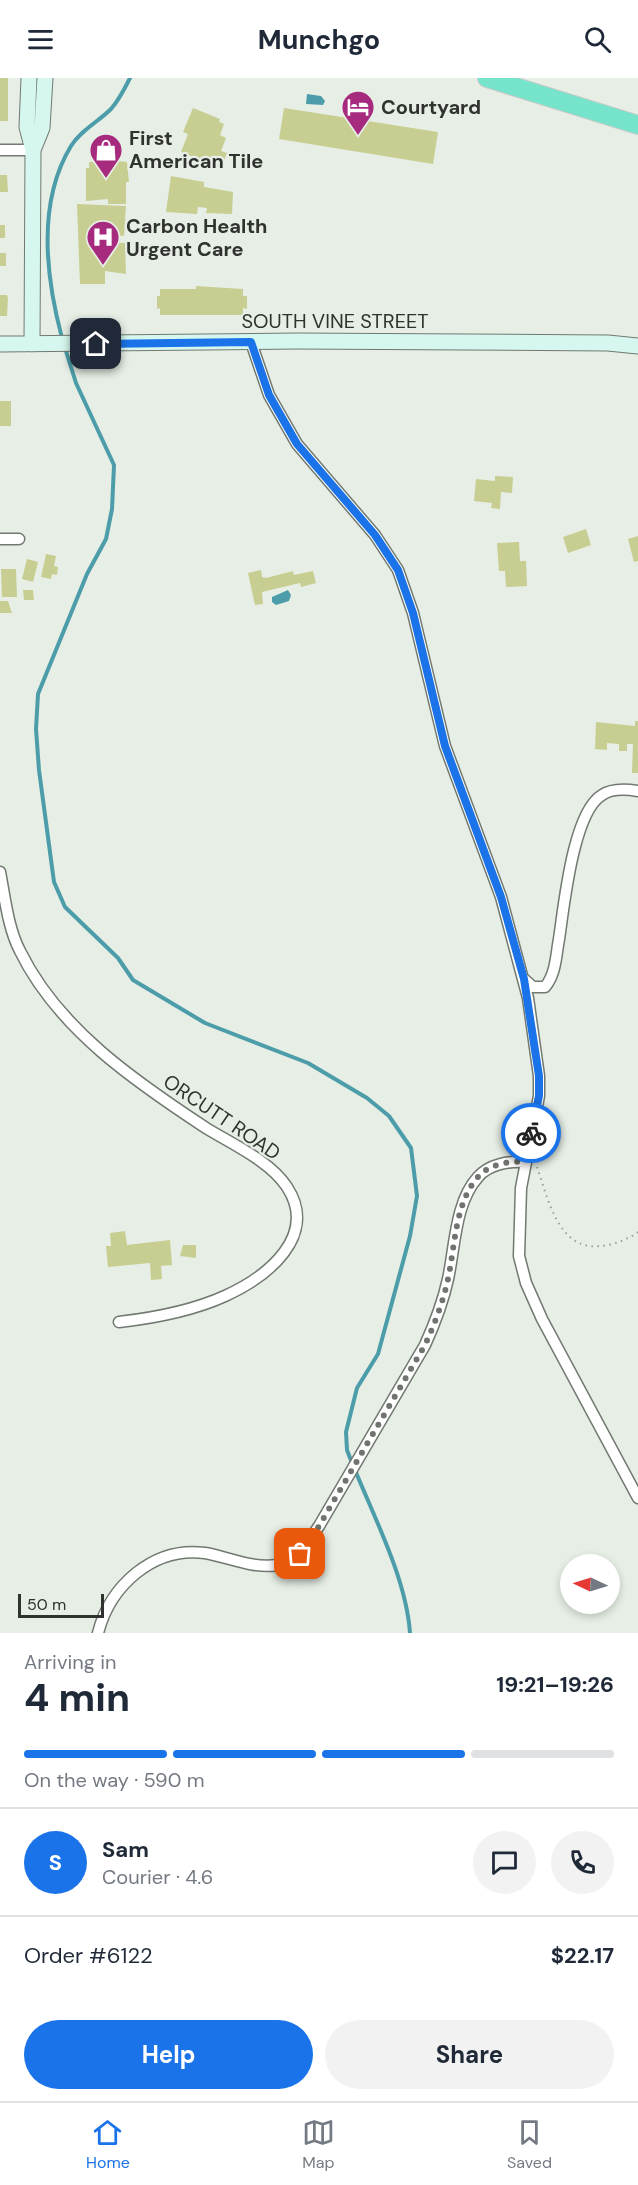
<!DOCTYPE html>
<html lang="en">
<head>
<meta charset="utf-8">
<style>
	body { margin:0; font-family:"DM Sans",sans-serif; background:#f2f2f3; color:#1f2937; height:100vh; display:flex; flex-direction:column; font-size:22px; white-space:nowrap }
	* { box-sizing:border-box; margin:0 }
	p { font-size:20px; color:#747a83 }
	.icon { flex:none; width:33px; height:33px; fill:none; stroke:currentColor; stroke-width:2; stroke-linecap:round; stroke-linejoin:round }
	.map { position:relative; height:1555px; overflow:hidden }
	.sheet { display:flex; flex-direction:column; background:#fff; flex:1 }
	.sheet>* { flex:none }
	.needle { width:39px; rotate:274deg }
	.buttons { position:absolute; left:560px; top:1476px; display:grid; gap:12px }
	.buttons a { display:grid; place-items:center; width:60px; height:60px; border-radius:50%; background:#fff; box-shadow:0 3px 9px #0003; font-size:30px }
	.scale { position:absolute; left:18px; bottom:15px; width:86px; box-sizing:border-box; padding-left:6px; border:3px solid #2f322e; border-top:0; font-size:16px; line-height:21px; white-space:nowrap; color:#2f322e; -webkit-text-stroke:4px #e6eee5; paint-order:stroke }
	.pin { position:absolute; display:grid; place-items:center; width:51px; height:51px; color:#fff; margin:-26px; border-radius:12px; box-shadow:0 3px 9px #0006 }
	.courier { position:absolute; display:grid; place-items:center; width:60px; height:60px; margin:-30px; border:4px solid #1a73e8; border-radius:50%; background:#fff; color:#222; box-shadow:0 2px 8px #0007 }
	.head em { font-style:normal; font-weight:700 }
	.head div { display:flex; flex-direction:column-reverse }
	.head { display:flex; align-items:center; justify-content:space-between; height:102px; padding:0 24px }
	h1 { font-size:39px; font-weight:700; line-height:45px }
	.bar { display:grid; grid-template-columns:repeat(4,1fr); gap:9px 6px; align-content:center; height:72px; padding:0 24px }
	.bar i { height:8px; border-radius:4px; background:#e0e1e3 }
	.bar .current { background:#1a73e8 }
	.bar p { grid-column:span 4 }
	.line { display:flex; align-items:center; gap:15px; padding:0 24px; border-top:2px solid #e0e1e3 }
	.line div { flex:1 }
	.round { display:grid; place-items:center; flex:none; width:63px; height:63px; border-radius:32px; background:#f2f2f3 }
	.action { display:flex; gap:12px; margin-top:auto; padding:12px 24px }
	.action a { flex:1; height:69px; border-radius:36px; background:#1a73e8; color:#fff; font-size:24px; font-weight:700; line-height:69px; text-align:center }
	.action a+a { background:#f2f2f3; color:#1f2937 }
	header { display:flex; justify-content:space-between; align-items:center; height:78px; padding:0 24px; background:#fff; font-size:27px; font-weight:700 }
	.tabs { display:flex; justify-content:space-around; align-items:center; height:84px; border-top:2px solid #e0e1e3; background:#fff; font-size:16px; color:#747a83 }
	.tabs a { display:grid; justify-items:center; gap:3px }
	.tabs .current { color:#1a73e8 }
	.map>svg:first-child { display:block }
</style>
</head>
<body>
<header><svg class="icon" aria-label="menu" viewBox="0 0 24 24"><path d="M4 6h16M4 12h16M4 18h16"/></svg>Munchgo<svg class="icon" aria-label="search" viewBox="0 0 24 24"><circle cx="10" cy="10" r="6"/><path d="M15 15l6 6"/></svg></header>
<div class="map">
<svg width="638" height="1555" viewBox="0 0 638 1555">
	<rect width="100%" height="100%" fill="#e6eee5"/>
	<path fill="#4c9da9" d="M307,16L321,18L325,23L323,27L306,26Z
		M288,512L291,517L289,523L276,527L272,524V519Z"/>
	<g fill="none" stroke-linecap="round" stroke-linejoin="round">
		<path stroke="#4c9da9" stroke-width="4" d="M62,260C46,200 37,124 71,68C81,52 98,44 111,31C118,23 125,10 130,0
			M65,270L76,305L114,387L112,431L106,461L87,496L38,616L36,651L39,692L54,804L65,829L118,880L133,902L205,945L308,985L367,1020L389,1038L411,1070L417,1118L410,1158L378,1276L357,1310L346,1354L347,1372C368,1428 406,1496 410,1555"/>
	</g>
	<path fill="#c8ce91" d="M0,0H8V43H0Z
		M193,30L220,41L219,44L224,46L220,57L226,60L221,73L227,75L221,90L181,74L188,56L183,54Z
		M284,30L438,54L433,86L279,61Z
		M98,81L127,84L129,104H126V126H108V121L86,123V90H89V84H98Z
		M0,97H7L8,114H0Z
		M171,98L204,104V109L233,114L232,136L206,135L207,130L198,129L197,136L166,134Z
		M77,126L126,128L124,158L115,157V161L98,160V164L125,165L126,196L105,193V206H80Z
		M0,147H5V160H0Z
		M0,175H6V188H0Z
		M196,208L243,211V218H247V231L243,230V237H160V230L157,231V218H160V211H196Z
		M0,217H7L8,220L7,238H0Z
		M0,323H11V348H0Z
		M495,398L513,399L512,415L501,414L500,431L491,430L492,425L474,423L476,401L495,403Z
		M586,451L591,467L568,475L563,459Z
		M638,458V483L634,484L628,461Z
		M519,464L520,483H526L527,508L506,509L505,493H499L497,465Z
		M46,476L56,478L54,488L58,489L57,497L52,496L51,501L41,499Z
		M27,481L38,484L33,504L22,501Z
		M1,491H16L17,519H2Z
		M261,492L262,499L266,500L293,493L294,497L313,493L316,505L301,509L300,505L262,514L263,526L255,527L248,495Z
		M23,512H33L34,522H24Z
		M0,523H8L12,535H0Z
		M635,643H638V695H632L633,666H627V673H619V666L607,665V672L595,671L596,644L635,648Z
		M125,1153L127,1167L170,1162L172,1187L161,1188L162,1201L151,1202L150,1185L108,1189L106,1168H111L110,1155Z
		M183,1167H196V1180L180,1178Z"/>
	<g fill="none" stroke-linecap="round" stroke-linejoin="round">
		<defs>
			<path id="street" d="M0,72H33
				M251,264L269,317L297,366L375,457L398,492L413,535L445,668L501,819L528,920L539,998V1018L521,1110L519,1178L526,1205L542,1241L638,1420
				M0,461H19
				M0,794C5,820 8,850 20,873C58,951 136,1004 206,1050C232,1066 270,1083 287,1109C319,1158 267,1199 225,1218C192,1233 154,1240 119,1244
				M524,901L533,909H545C556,896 556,877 559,861C564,828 573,734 602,717C612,710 626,711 638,713
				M98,1555C110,1508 153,1468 205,1475C228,1479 253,1491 277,1487C298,1483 308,1464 319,1448L425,1267C435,1245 443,1224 448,1201C455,1169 455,1124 478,1099C489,1086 509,1083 525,1084"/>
			<path id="secondary" d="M29,0L27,49L33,72L32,266
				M33,72L42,50L45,0
				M0,266L296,263L608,265L638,268"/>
			<path id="highway" d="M487,0L638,47"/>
		</defs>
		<use href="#street" stroke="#717971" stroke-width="13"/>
		<use href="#secondary" stroke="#717971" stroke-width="17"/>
		<use href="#highway" stroke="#c9cac9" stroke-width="20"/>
		<path stroke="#989e97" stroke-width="2" stroke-dasharray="1.5 4.5" stroke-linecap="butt" d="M537,1089C548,1120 558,1173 600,1168C613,1167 627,1162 638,1154"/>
		<use href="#street" stroke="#fff" stroke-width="10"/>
		<use href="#secondary" stroke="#d6f7ef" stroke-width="15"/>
		<use href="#highway" stroke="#75e4ca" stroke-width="18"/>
	</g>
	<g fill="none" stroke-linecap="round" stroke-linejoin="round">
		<path stroke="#6f746e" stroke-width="6" stroke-dasharray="0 10.8" d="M300,1476L319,1448L425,1267C435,1245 443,1224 448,1201C455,1169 455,1124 478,1099C489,1086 509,1083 525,1084L531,1055"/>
		<path stroke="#1a73e8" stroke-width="8" d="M96,266L251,264L269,317L297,366L375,457L398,492L413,535L445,668L501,819L524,901L539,998V1018L531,1055"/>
	</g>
	<defs>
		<symbol id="hotel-pin" viewBox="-11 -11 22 30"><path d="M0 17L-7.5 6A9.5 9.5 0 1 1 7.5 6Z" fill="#a62a7e" stroke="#e6eee5"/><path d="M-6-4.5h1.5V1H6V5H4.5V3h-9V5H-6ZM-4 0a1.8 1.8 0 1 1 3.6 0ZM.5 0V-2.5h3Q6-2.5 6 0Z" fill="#fff"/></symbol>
		<symbol id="shop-pin" viewBox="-11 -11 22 30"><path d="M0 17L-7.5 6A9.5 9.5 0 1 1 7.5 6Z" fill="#a62a7e" stroke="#e6eee5"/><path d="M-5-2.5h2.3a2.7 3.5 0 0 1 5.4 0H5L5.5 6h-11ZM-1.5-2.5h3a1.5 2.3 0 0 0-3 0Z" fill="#fff"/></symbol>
		<symbol id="hospital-pin" viewBox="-11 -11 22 30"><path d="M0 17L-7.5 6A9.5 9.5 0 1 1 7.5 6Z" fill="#a62a7e" stroke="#e6eee5"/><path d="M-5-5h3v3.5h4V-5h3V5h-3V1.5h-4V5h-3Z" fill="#fff"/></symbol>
	</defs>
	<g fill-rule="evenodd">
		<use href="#hotel-pin" x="339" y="10" width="38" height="52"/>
		<use href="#shop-pin" x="87" y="53" width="38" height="52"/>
		<use href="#hospital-pin" x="84" y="140" width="38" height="52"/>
	</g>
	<g text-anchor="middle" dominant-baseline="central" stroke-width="4.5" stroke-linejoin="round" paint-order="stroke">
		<g font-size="20" font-weight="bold" fill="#2f322e" stroke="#e6eee5" text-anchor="start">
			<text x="381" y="29">Courtyard</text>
			<text x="129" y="60">First<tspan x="129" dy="23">American Tile</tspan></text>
			<text x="126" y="148">Carbon Health<tspan x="126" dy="23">Urgent Care</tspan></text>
		</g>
		<g font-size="20" fill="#2f322e" stroke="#e6eee5">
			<text x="335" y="243">SOUTH VINE STREET</text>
			<text transform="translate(222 1039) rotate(34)">ORCUTT ROAD</text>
		</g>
	</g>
</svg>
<div class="buttons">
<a><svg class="needle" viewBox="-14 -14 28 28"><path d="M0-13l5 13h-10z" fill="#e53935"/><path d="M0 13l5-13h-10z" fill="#747a83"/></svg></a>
</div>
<div class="scale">50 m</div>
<div class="pin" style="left:300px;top:1476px;background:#ea580c"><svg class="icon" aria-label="bag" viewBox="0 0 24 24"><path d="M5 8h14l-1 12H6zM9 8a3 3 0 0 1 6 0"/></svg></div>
<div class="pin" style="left:96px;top:266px;background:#1f2937"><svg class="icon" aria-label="home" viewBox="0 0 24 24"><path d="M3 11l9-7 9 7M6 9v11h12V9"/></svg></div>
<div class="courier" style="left:531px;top:1055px"><svg class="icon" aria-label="bike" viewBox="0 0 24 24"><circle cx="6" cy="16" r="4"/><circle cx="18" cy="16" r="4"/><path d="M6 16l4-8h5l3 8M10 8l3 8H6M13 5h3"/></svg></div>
</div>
<section class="sheet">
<div class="head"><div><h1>4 min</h1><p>Arriving in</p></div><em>19:21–19:26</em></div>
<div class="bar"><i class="current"></i><i class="current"></i><i class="current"></i><i></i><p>On the way · 590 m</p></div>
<div class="line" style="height:108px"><b class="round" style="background:#1a73e8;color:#fff">S</b><div><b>Sam</b><p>Courier · 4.6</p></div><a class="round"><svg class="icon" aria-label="chat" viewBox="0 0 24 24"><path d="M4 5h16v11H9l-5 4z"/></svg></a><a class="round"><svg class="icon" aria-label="phone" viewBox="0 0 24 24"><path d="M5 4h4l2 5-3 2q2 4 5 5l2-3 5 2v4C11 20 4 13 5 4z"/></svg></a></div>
<div class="line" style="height:78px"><div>Order #6122</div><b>$22.17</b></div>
<div class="action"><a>Help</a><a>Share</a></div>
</section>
<nav class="tabs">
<a class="current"><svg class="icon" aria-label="home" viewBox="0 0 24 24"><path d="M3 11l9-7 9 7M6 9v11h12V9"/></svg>Home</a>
<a><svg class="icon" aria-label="map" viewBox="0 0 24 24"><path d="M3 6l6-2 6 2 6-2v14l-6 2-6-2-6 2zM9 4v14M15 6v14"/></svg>Map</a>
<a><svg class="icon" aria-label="saved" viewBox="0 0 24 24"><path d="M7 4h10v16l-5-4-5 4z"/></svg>Saved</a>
</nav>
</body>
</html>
